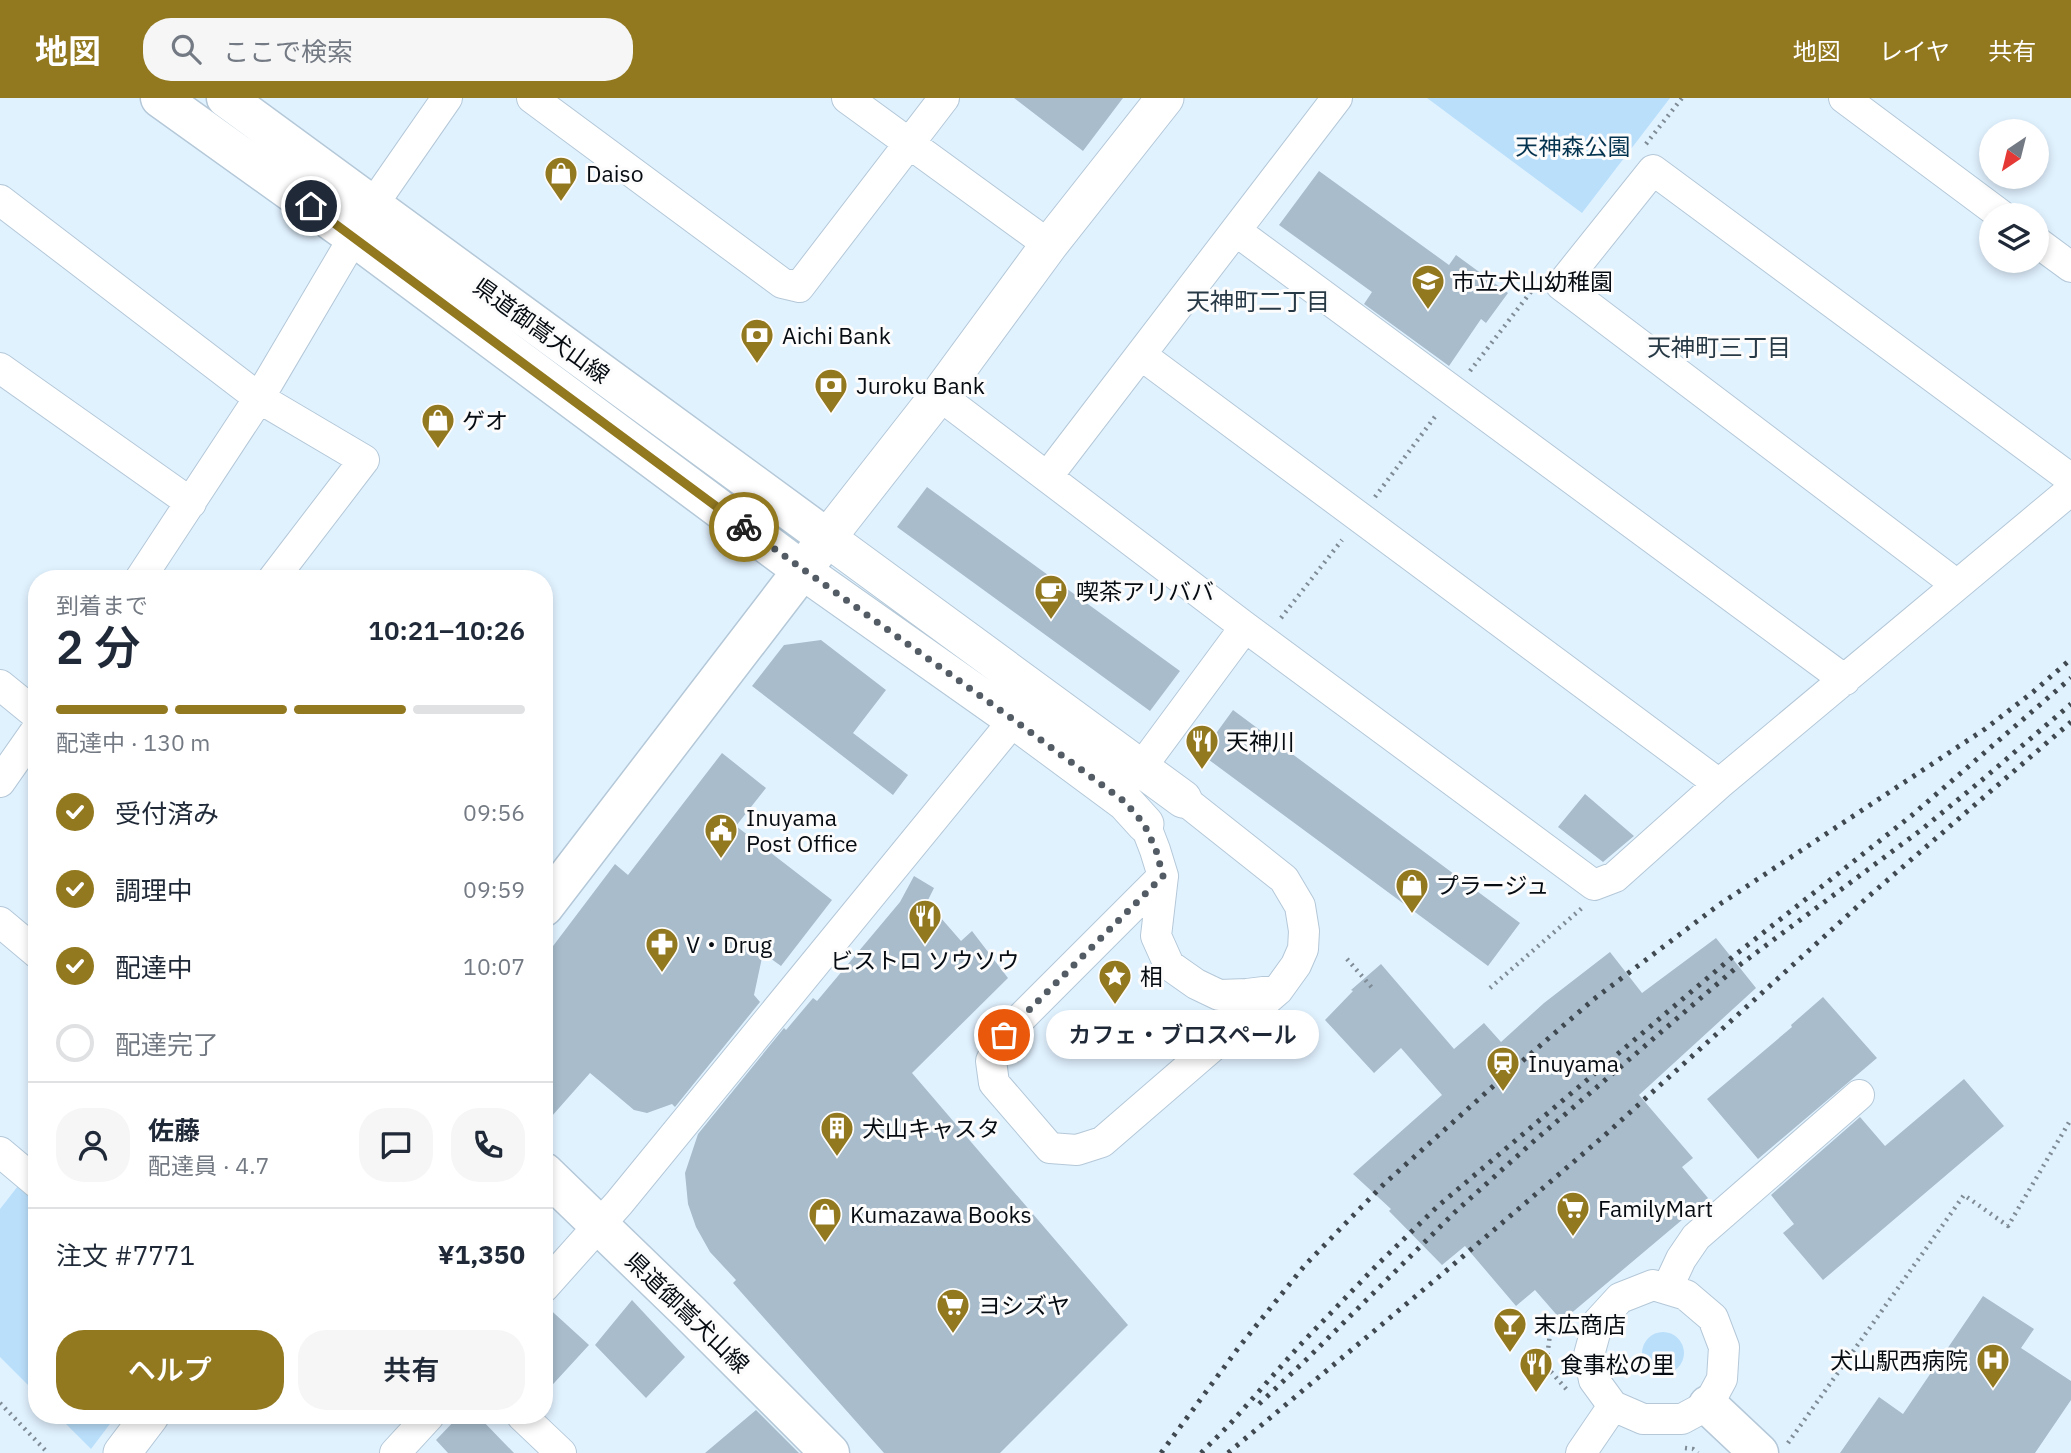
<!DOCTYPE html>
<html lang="ja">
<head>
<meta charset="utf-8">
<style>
	body { margin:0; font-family:"IBM Plex Sans","Noto Sans JP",sans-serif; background:#f6f6f7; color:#1f2937; height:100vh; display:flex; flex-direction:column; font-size:26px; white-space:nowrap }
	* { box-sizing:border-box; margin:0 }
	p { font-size:23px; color:#747a83 }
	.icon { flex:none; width:38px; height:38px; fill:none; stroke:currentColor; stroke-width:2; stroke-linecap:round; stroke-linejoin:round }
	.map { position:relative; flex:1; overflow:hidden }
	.sheet { position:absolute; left:28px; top:472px; width:525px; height:854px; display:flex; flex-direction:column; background:#fff; border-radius:28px; box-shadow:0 4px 10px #0003 }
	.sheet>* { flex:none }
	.needle { width:46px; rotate:215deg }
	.fabs { position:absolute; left:1979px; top:21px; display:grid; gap:14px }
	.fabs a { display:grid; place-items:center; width:70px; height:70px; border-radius:50%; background:#fff; box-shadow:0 4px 10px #0003; font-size:35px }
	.pin { position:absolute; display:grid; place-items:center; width:60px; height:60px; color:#fff; margin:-30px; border:4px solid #fff; border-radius:50%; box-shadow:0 2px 7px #0007 }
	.courier { position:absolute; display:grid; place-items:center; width:70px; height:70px; margin:-35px; border:5px solid #927920; border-radius:50%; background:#fff; color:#222; box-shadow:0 2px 9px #0007 }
	.bubble { position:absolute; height:49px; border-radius:24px; background:#fff; box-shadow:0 4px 10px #0003; font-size:23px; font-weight:600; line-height:49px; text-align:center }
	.overview em { font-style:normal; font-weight:600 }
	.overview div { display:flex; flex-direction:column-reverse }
	.overview { display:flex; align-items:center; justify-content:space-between; height:119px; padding:0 28px }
	h1 { font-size:46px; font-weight:600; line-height:52px }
	.bar { display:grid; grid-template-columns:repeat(4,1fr); gap:10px 7px; align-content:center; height:84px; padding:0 28px }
	.bar i { height:9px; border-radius:5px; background:#e0e1e3 }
	.bar .selected { background:#927920 }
	.bar p { grid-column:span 4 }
	.line { display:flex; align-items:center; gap:18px; padding:0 28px; border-top:2px solid #e0e1e3 }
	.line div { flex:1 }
	.round { display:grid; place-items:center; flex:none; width:74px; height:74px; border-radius:28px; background:#f6f6f7 }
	ol { padding:0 28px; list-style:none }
	li { display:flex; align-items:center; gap:21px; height:77px }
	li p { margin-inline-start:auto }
	li .icon { padding:7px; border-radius:50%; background:#927920; color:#fff; stroke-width:4 }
	li:last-child { color:#747a83 }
	li i { width:38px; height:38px; border:4px solid #e0e1e3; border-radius:50% }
	.primary-button { display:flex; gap:14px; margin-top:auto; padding:14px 28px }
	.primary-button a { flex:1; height:80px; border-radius:28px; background:#927920; color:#fff; font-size:28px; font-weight:600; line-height:80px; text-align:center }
	.primary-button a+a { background:#f6f6f7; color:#1f2937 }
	header { display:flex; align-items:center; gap:42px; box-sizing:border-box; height:98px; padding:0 35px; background:#927920; color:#fff }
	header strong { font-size:33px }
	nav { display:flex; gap:38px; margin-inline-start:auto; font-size:24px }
	.search { width:490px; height:63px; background:#f6f6f7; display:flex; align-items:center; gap:18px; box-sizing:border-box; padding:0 24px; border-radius:28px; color:#747a83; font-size:26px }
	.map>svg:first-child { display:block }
</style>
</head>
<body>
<header>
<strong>地図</strong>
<div class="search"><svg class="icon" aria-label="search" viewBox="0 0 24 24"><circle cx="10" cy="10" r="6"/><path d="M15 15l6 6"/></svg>ここで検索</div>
<nav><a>地図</a><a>レイヤ</a><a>共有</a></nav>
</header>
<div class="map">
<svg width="2071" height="1355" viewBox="0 0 2071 1355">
	<rect width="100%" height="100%" fill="#e1f2ff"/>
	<path fill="#badffb" d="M1427,0H1670L1582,115Z
		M18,1088L37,1104V1296L0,1259V1111Z
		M1642 1255a21 21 0 1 1 42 0a21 21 0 1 1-42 0Z
		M58,1318H116L91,1351Z"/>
	<path fill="#a8bccc" d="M1014,0H1123L1083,53Z
		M1319,73L1449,167L1456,157L1508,195L1486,225L1481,221L1449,268L1364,206L1372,194L1279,127Z
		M927,389L1180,573L1150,613L897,429Z
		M821,542L886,592L853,635L908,677L893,697L752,588L784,547Z
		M1233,612L1520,825L1488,868L1201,656Z
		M722,655L766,690L736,728L832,802L781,868L763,855L754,897L760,904L675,1009L672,1006L647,1015L634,1012L590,975L544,1027V860L615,766L628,777Z
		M1585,696L1634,738L1603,764L1558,729Z
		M914,778L934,790L927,804L961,843L972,833L1008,880L912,975L1128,1227L1000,1355H884L733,1185L736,1182L710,1154L696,1129L688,1106L685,1075L698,1036L784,930L786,932L813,900L817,903L900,804Z
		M1716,840L1756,890L1639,997L1693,1060L1682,1069L1708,1100L1562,1223L1535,1192L1516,1208L1465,1148L1442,1167L1389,1113L1391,1111L1353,1076L1442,997L1401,950L1374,975L1325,922L1353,893L1351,892L1381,866L1454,951L1484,925L1501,944L1544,905L1610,854L1642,895Z
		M1823,899L1877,960L1758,1061L1707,1001L1792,929L1791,927Z
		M1964,981L2004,1028L1823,1182L1783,1135L1794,1126L1771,1097L1860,1019L1885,1048Z
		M1983,1198L2034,1231L2021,1250L2071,1283V1302L2035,1355H1840L1879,1299L1903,1316Z
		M632,1202L685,1259L646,1300L595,1247Z
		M544,1206L589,1247L544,1296Z
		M756,1312L799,1355H705Z
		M459,1318H478L514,1355H448L436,1342Z"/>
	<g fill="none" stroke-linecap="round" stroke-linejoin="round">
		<defs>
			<path id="minor" d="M532,0L782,185L799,189L944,0
				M847,0L1049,147
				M1844,0L2001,117
				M0,102L259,300L364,362L273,481
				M372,108L447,0
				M1236,133L1845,582
				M2037,144L2071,169
				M1141,257L1719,686
				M0,270L191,405
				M939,297L1245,529L1594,787L1615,779L1719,686L2071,392
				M1047,379L1337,0
				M140,481L259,300L354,139
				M1957,487L1561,187L1653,72L2071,381
				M0,587L37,617
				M1140,671L1245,529
				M0,684L37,631
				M1145,726L1155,752L1163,778L1004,937L991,963L994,985L1050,1050L1077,1052L1102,1044L1278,892L1296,867L1303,851L1304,833L1300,808L1284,781L1183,701
				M1163,778L1156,838L1169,867L1196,886L1219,897L1247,896L1278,892
				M0,824L37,855
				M0,1054L37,1085
				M1653,1187L1686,1197L1713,1220L1724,1249L1722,1281L1708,1307L1682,1321H1643L1613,1308L1594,1282L1589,1257L1598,1224L1620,1200Z
				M544,1189L619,1105L1014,622
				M1667,1191L1681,1161L1696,1139L1859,997
				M522,1318L561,1355
				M395,1355L429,1318
				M1581,1355L1613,1308"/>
			<path id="tertiary" d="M1165,0L1049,147L939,297L827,440L1183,701
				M803,473L1014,622L1125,704L1145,726
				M122,1355L150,1318"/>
			<path id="secondary" d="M160,0L354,139L803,473
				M226,0L827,440L544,809
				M544,1074L690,1215L830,1355
				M1708,1307L1759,1355"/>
		</defs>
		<use href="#minor" stroke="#b4c8d8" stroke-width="32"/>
		<use href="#tertiary" stroke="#b4c8d8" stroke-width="39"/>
		<use href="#secondary" stroke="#b4c8d8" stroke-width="41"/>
		<path stroke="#7f8b95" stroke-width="4.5" stroke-dasharray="2 5" stroke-linecap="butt" d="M1646,46L1682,0
			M1470,273L1533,191
			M1375,399L1437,316
			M1281,520L1342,442
			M1347,861L1374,892
			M1490,890L1582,810
			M1552,1220L1546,1268L1567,1292
			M0,1305L48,1355
			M1788,1345L1964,1097L2008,1128L2071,1021
			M1685,1350L1693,1351L1698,1355"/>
		<use href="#minor" stroke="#fff" stroke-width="30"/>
		<use href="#tertiary" stroke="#fff" stroke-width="37"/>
		<use href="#secondary" stroke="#fff" stroke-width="38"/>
		<path stroke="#404850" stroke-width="5" stroke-dasharray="3.5 7" stroke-linecap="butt" d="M1259,1306L1308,1260L1455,1114L1534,1043L1737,869L1921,732L1982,682L2071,606
			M1161,1355L1239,1249L1305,1167L1384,1086L1490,991L1594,901L1720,806L1985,631L2033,594L2071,561
			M1201,1355L1230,1326L1300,1247L1377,1167L1438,1108L1730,861L1911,718L2071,580
			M1228,1355L1447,1172L1605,1037L1869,798L2071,624"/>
	</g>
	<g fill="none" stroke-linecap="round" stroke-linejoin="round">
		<path stroke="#535c65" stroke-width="7" stroke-dasharray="0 12.6" d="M744,429L1014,622L1125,704L1144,726L1156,752L1163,778L1004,937"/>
		<path stroke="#927920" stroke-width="9" d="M311,108L744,429"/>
	</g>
	<defs>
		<symbol id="shop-pin" viewBox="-11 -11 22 30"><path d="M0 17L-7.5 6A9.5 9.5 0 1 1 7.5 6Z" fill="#927920" stroke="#fcfcfc"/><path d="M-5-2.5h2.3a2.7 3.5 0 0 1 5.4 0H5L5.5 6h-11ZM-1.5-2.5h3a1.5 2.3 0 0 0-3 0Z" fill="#fff"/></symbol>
		<symbol id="school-pin" viewBox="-11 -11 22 30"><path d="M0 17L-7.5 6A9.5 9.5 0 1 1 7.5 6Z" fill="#927920" stroke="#fcfcfc"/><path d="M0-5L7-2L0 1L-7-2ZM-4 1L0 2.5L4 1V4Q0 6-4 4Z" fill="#fff"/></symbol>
		<symbol id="bank-pin" viewBox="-11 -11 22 30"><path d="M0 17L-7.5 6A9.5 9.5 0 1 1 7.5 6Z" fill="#927920" stroke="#fcfcfc"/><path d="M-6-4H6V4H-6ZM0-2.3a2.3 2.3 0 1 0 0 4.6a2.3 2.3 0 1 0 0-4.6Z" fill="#fff"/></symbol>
		<symbol id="cafe-pin" viewBox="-11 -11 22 30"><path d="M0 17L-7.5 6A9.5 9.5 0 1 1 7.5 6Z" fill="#927920" stroke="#fcfcfc"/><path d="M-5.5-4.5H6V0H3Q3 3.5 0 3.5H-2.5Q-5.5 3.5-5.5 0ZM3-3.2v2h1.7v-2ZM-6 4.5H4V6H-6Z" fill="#fff"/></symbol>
		<symbol id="restaurant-pin" viewBox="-11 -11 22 30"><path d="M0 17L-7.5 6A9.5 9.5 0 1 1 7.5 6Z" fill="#927920" stroke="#fcfcfc"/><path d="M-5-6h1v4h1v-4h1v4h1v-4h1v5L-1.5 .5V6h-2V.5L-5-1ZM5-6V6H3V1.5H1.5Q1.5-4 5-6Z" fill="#fff"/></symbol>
		<symbol id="civic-pin" viewBox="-11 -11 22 30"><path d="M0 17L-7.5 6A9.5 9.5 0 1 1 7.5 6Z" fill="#927920" stroke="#fcfcfc"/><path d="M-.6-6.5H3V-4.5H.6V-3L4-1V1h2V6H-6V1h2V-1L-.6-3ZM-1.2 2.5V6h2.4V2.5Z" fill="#fff"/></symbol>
		<symbol id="pharmacy-pin" viewBox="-11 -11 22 30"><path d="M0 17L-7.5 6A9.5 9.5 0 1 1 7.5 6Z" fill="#927920" stroke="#fcfcfc"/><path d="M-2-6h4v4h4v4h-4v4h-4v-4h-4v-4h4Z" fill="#fff"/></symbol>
		<symbol id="sight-pin" viewBox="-11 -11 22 30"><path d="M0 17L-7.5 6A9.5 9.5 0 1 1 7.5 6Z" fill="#927920" stroke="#fcfcfc"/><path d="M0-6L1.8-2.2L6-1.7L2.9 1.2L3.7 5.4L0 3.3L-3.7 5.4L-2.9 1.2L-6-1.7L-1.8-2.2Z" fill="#fff"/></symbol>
		<symbol id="station-pin" viewBox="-11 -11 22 30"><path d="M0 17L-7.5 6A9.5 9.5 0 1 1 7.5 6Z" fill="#927920" stroke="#fcfcfc"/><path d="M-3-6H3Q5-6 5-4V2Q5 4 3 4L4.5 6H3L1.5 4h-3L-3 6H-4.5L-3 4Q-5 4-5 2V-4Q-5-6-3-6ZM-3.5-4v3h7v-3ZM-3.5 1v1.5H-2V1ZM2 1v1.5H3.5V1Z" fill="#fff"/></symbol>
		<symbol id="building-pin" viewBox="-11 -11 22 30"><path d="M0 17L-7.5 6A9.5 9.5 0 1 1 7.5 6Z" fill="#927920" stroke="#fcfcfc"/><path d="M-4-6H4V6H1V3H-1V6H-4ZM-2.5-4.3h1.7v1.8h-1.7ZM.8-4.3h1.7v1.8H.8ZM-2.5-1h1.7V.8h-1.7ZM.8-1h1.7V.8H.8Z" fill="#fff"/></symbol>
		<symbol id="supermarket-pin" viewBox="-11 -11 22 30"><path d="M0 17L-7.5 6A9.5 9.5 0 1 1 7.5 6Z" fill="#927920" stroke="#fcfcfc"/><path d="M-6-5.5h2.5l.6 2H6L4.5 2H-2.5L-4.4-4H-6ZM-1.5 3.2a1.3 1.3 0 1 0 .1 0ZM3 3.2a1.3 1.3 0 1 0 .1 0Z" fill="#fff"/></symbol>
		<symbol id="bar-pin" viewBox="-11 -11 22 30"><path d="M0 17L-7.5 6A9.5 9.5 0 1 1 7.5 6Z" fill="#927920" stroke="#fcfcfc"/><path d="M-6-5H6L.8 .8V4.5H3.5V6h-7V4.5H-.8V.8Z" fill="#fff"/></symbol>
		<symbol id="hospital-pin" viewBox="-11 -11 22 30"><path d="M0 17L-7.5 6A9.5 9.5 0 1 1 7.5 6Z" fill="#927920" stroke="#fcfcfc"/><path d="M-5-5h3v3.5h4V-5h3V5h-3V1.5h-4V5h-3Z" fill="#fff"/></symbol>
	</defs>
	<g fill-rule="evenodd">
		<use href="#shop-pin" x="542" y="56" width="38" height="52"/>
		<use href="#school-pin" x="1409" y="164" width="38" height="52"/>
		<use href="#bank-pin" x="738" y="218" width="38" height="52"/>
		<use href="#bank-pin" x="812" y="268" width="38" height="52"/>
		<use href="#shop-pin" x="419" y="303" width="38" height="52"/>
		<use href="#cafe-pin" x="1032" y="474" width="38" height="52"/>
		<use href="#restaurant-pin" x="1183" y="624" width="38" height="52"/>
		<use href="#civic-pin" x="702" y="713" width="38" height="52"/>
		<use href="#shop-pin" x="1393" y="768" width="38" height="52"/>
		<use href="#restaurant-pin" x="906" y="799" width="38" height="52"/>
		<use href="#pharmacy-pin" x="643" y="827" width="38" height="52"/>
		<use href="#sight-pin" x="1096" y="859" width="38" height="52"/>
		<use href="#station-pin" x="1484" y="946" width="38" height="52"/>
		<use href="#building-pin" x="818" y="1011" width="38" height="52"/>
		<use href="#supermarket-pin" x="1554" y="1091" width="38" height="52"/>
		<use href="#shop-pin" x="806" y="1097" width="38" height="52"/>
		<use href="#supermarket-pin" x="934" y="1188" width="38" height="52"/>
		<use href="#bar-pin" x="1491" y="1207" width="38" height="52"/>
		<use href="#hospital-pin" x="1974" y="1243" width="38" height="52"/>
		<use href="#restaurant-pin" x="1517" y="1247" width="38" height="52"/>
	</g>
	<g text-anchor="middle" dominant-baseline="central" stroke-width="6" stroke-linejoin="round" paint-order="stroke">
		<g font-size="23" fill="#043350" stroke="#fcfcfc">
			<text x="1573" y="48">天神森公園</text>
		</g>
		<g font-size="23" fill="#060c12" stroke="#fcfcfc" text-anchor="start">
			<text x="586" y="75">Daiso</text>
			<text x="1452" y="183">市立犬山幼稚園</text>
			<text x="782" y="237">Aichi Bank</text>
			<text x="856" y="287">Juroku Bank</text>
			<text x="462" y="322">ゲオ</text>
			<text x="1076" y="493">喫茶アリババ</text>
			<text x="1226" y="643">天神川</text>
			<text x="746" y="719">Inuyama<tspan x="746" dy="26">Post Office</tspan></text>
			<text x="1436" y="787">プラージュ</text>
			<text x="686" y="846">V・Drug</text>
			<text x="925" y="862" text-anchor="middle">ビストロ ソウソウ</text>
			<text x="1140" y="878">相</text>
			<text x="1528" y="965">Inuyama</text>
			<text x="862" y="1030">犬山キャスタ</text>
			<text x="1598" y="1110">FamilyMart</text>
			<text x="850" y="1116">Kumazawa Books</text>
			<text x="978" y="1207">ヨシズヤ</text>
			<text x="1534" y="1226">末広商店</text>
			<text x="1968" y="1262" text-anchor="end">犬山駅西病院</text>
			<text x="1560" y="1266">食事松の里</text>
		</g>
		<g font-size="23" fill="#060c12" stroke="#fcfcfc">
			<text transform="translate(542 232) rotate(36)">県道御嵩犬山線</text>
			<text transform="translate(688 1214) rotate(44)">県道御嵩犬山線</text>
		</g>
		<g font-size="24" fill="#283946" stroke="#fcfcfc">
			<text x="1258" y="203">天神町二丁目</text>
			<text x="1719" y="249">天神町三丁目</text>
		</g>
	</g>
</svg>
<div class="fabs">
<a><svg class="needle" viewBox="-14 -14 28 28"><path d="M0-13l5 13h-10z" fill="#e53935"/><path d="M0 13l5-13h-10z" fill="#747a83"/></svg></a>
<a><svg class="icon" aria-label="layers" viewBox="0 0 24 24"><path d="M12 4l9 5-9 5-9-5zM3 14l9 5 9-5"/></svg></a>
</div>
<div class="pin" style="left:1004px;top:937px;background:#ea580c"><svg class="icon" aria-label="bag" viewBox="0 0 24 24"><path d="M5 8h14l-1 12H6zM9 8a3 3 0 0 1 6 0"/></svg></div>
<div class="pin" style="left:311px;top:108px;background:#1f2937"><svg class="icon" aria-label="home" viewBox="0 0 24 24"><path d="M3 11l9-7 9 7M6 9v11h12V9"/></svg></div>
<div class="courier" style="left:744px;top:429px"><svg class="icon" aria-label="bike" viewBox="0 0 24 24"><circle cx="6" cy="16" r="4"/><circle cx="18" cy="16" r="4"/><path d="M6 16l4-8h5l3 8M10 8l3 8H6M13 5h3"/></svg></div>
<div class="bubble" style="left:1046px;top:912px;width:273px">カフェ・ブロスペール</div>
<section class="sheet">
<div class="overview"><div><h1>2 分</h1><p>到着まで</p></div><em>10:21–10:26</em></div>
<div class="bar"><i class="selected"></i><i class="selected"></i><i class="selected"></i><i></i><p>配達中 · 130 m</p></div>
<ol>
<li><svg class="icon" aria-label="check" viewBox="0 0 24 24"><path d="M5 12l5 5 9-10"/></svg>受付済み<p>09:56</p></li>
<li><svg class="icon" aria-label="check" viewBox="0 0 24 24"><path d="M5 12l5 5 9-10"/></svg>調理中<p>09:59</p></li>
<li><svg class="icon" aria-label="check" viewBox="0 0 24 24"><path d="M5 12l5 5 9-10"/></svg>配達中<p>10:07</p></li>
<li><i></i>配達完了</li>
</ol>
<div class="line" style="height:126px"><a class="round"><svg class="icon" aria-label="person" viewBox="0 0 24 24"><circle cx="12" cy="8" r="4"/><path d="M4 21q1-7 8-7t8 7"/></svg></a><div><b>佐藤</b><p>配達員 · 4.7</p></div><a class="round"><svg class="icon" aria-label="chat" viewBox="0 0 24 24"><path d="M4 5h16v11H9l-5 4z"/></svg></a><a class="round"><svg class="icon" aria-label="phone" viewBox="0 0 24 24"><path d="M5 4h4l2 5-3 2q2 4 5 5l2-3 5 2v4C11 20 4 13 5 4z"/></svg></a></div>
<div class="line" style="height:91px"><div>注文 #7771</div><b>¥1,350</b></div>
<div class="primary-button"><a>ヘルプ</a><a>共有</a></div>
</section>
</div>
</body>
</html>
